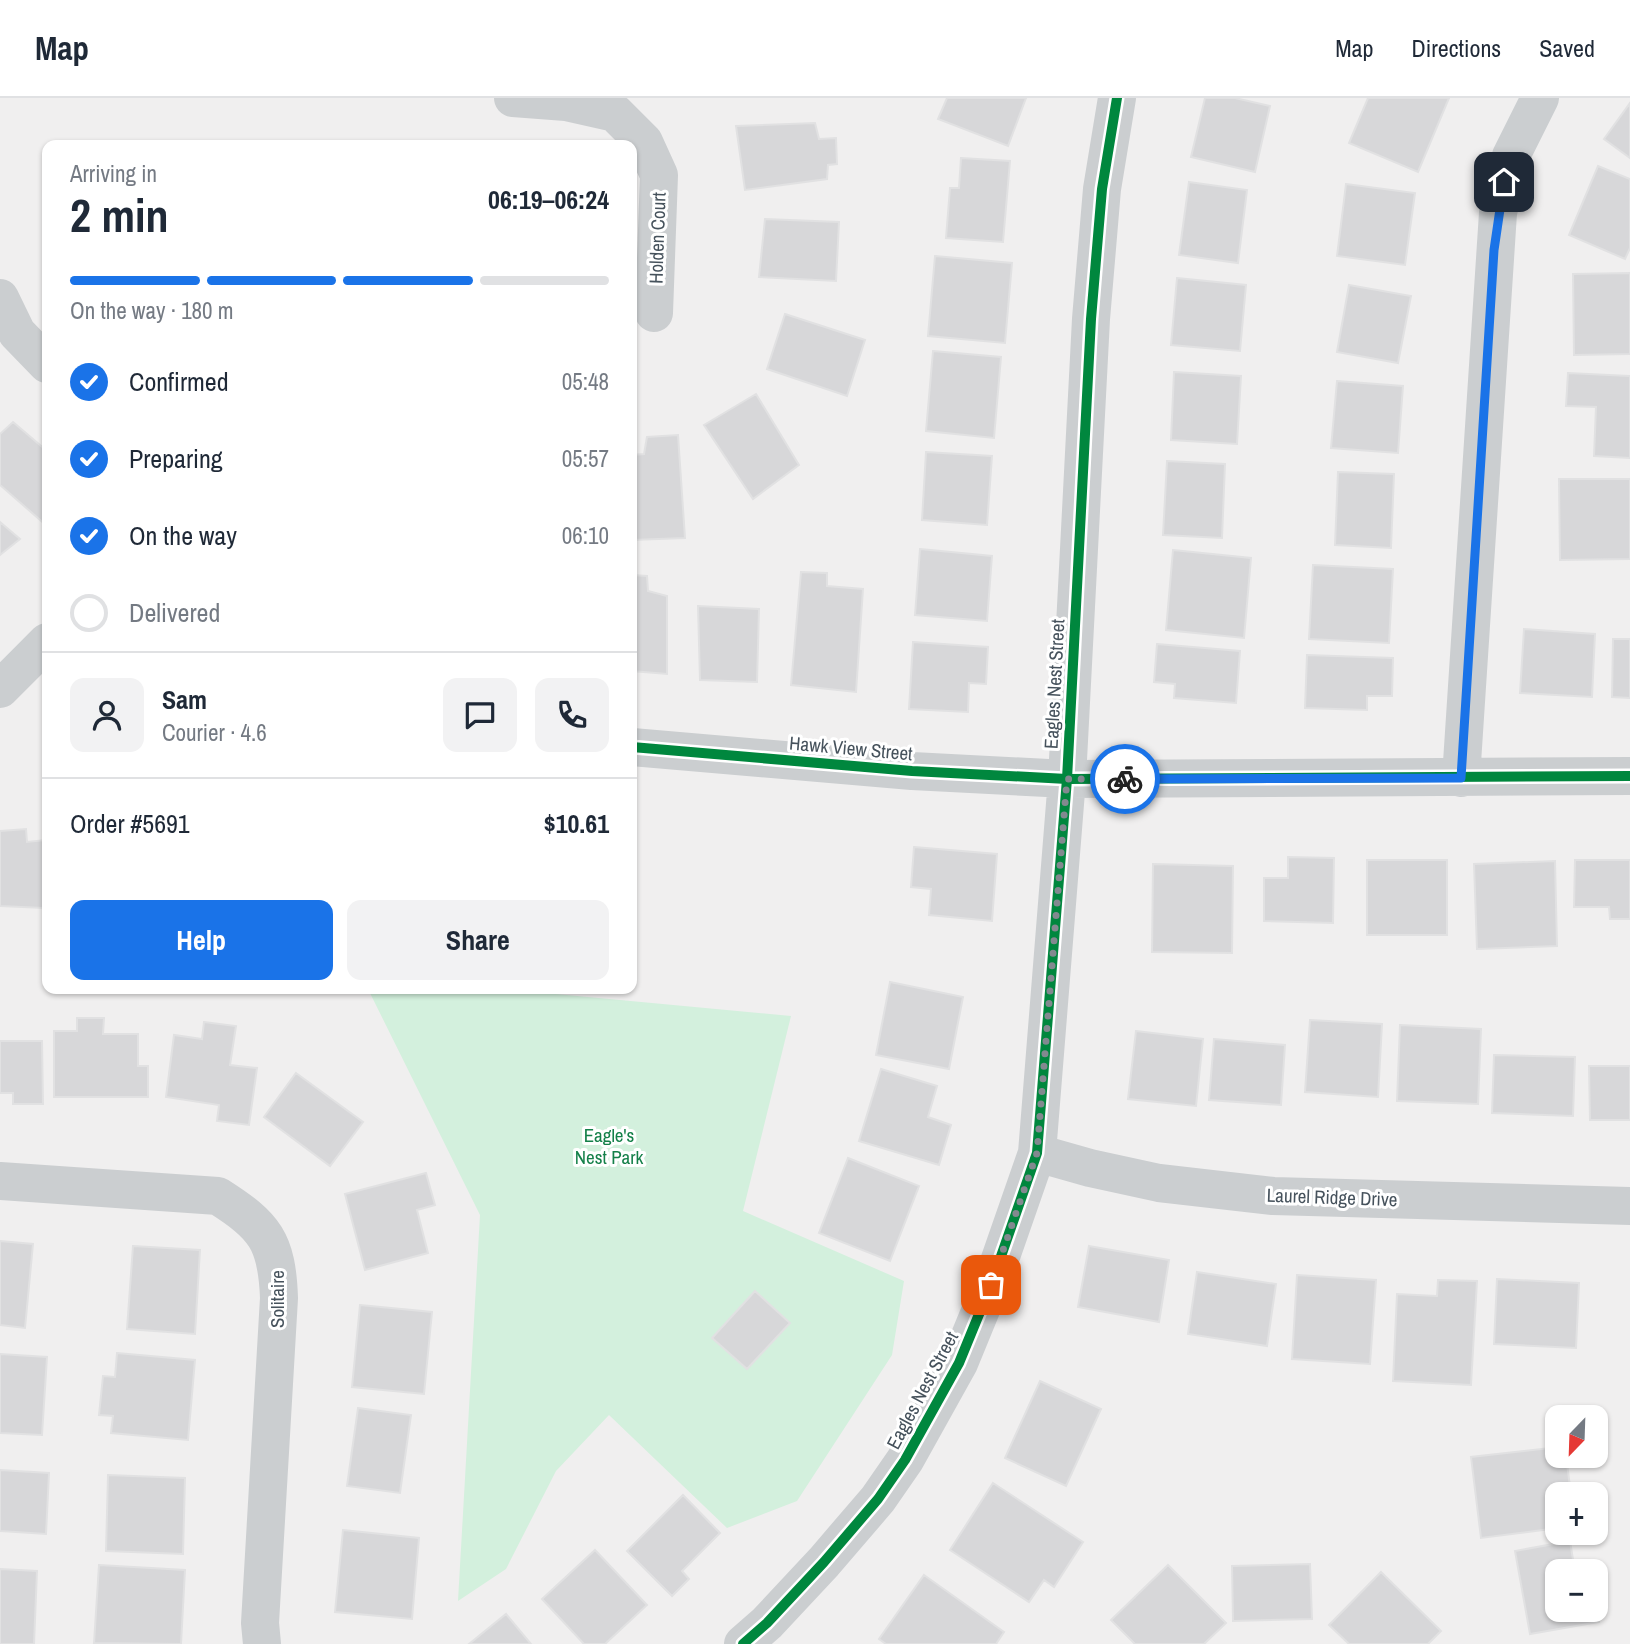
<!DOCTYPE html>
<html lang="en">
<head>
<meta charset="utf-8">
<style>
	body { margin:0; font-family:"Archivo Narrow",sans-serif; background:#f2f2f3; color:#1f2937; height:100vh; display:flex; flex-direction:column; font-size:26px; white-space:nowrap }
	* { box-sizing:border-box; margin:0 }
	p { font-size:23px; color:#747a83 }
	.icon { flex:none; width:38px; height:38px; fill:none; stroke:currentColor; stroke-width:2; stroke-linecap:round; stroke-linejoin:round }
	.map { position:relative; flex:1; overflow:hidden }
	.side { position:absolute; left:42px; top:42px; width:595px; height:854px; display:flex; flex-direction:column; background:#fff; border-radius:14px; box-shadow:0 2px 5px #0004 }
	.side>* { flex:none }
	.needle { width:46px; rotate:203deg }
	.controls { position:absolute; left:1545px; top:1307px; display:grid; gap:14px }
	.controls a { display:grid; place-items:center; width:63px; height:63px; border-radius:14px; background:#fff; box-shadow:0 2px 5px #0004; font-size:35px }
	.pin { position:absolute; display:grid; place-items:center; width:60px; height:60px; color:#fff; margin:-30px; border-radius:14px; box-shadow:0 4px 10px #0006 }
	.courier { position:absolute; display:grid; place-items:center; width:70px; height:70px; margin:-35px; border:5px solid #1a73e8; border-radius:50%; background:#fff; color:#222; box-shadow:0 2px 9px #0007 }
	.headline em { font-style:normal; font-weight:700 }
	.headline div { display:flex; flex-direction:column-reverse }
	.headline { display:flex; align-items:center; justify-content:space-between; height:119px; padding:0 28px }
	h1 { font-size:46px; font-weight:700; line-height:52px }
	.bar { display:grid; grid-template-columns:repeat(4,1fr); gap:10px 7px; align-content:center; height:84px; padding:0 28px }
	.bar i { height:9px; border-radius:5px; background:#e0e1e3 }
	.bar .on { background:#1a73e8 }
	.bar p { grid-column:span 4 }
	.line { display:flex; align-items:center; gap:18px; padding:0 28px; border-top:2px solid #e0e1e3 }
	.line div { flex:1 }
	.round { display:grid; place-items:center; flex:none; width:74px; height:74px; border-radius:14px; background:#f2f2f3 }
	ol { padding:0 28px; list-style:none }
	li { display:flex; align-items:center; gap:21px; height:77px }
	li p { margin-inline-start:auto }
	li .icon { padding:7px; border-radius:50%; background:#1a73e8; color:#fff; stroke-width:4 }
	li:last-child { color:#747a83 }
	li i { width:38px; height:38px; border:4px solid #e0e1e3; border-radius:50% }
	.button { display:flex; gap:14px; margin-top:auto; padding:14px 28px }
	.button a { flex:1; height:80px; border-radius:14px; background:#1a73e8; color:#fff; font-size:28px; font-weight:700; line-height:80px; text-align:center }
	.button a+a { background:#f2f2f3; color:#1f2937 }
	header { display:flex; align-items:center; gap:42px; box-sizing:border-box; height:98px; padding:0 35px; background:#fff; border-bottom:2px solid #e0e1e3 }
	header strong { font-size:33px }
	nav { display:flex; gap:38px; margin-inline-start:auto; font-size:24px }
	.map>svg:first-child { display:block }
</style>
</head>
<body>
<header>
<strong>Map</strong>
<nav><a>Map</a><a>Directions</a><a>Saved</a></nav>
</header>
<div class="map">
<svg width="1630" height="1546" viewBox="0 0 1630 1546">
	<rect width="100%" height="100%" fill="#f0efef"/>
	<path fill="#d3f0dd" d="M368,891H504L791,918L743,1113L904,1183L892,1257L797,1403L727,1430L609,1317L556,1373L506,1471L458,1503L480,1117Z"/>
	<path fill="#d7d7d9" stroke="#e1e1e2" stroke-width="2" d="M947,0H1026L1008,48L938,21Z
		M1205,0H1235L1270,8L1255,74L1191,59Z
		M1368,0H1449L1418,74L1349,45Z
		M1630,5V60L1604,41Z
		M815,25L819,41L836,40L837,66L828,67L827,81L745,92L736,28Z
		M961,60L1010,63L1003,144L946,140L950,90H959Z
		M1598,68L1630,81V150L1625,161L1569,137Z
		M1189,84L1247,92L1238,165L1179,157Z
		M1346,86L1415,95L1405,167L1337,158Z
		M765,121L839,124L836,183L759,179Z
		M935,158L1012,165L1005,245L928,238Z
		M1630,175V256L1574,257L1573,176Z
		M1177,180L1246,187L1240,253L1171,247Z
		M1349,187L1411,198L1398,265L1337,254Z
		M785,216L865,242L847,298L767,271Z
		M933,253L1001,259L994,340L926,333Z
		M1174,274L1241,278L1237,346L1171,342Z
		M1568,275L1630,278V360L1594,358L1596,309L1566,308Z
		M1337,283L1403,288L1398,355L1331,350Z
		M756,296L799,367L753,401L704,327Z
		M13,324L47,353V428L0,387V336Z
		M678,337L685,440L632,442V357L644,356L647,339Z
		M926,354L992,358L987,427L922,422Z
		M1167,363L1225,366L1222,440L1163,437Z
		M1338,374L1394,376L1391,450L1335,447Z
		M1559,381H1630V461L1560,462Z
		M0,424L20,441L0,457Z
		M920,451L992,458L987,523L915,517Z
		M1173,452L1251,460L1244,540L1166,532Z
		M1313,467L1393,471L1389,545L1309,541Z
		M801,474L827,475V488L863,491L856,594L791,587Z
		M632,477L647,478L648,493L667,498V576L632,573Z
		M698,508L759,511L757,584L700,582Z
		M1524,531L1595,536L1592,599L1520,595Z
		M1613,541H1630V600L1612,599Z
		M913,544L988,549L986,586L969,585L968,614L909,611Z
		M1157,546L1240,553L1236,605L1174,600L1175,586L1154,584Z
		M1307,557L1393,560L1392,598H1367V612L1305,610Z
		M26,731L27,744L45,742L44,810L0,808V733Z
		M914,749L997,756L992,823L929,817L931,791L911,789Z
		M1288,759L1334,760L1333,825L1264,823V780H1288Z
		M1367,762H1447V837H1367Z
		M1575,762H1630V821H1610L1609,809H1574Z
		M1555,763L1557,848L1477,851L1474,766Z
		M1153,766L1233,768L1232,855L1152,854Z
		M890,884L963,899L949,971L876,957Z
		M77,920H104L103,936H138V968H148V999H54V933H77Z
		M1310,922L1382,926L1378,999L1305,994Z
		M204,924L236,928L230,967L257,970L249,1027L217,1023L219,1007L166,999L174,937L202,941Z
		M1400,927L1481,931L1478,1006L1397,1003Z
		M1136,933L1203,941L1196,1008L1128,1001Z
		M1214,941L1285,947L1281,1007L1209,1002Z
		M0,943H42L43,1006H13V995H0Z
		M1494,957L1575,959L1573,1018L1492,1015Z
		M1589,968H1630V1022H1590Z
		M881,971L937,988L928,1019L951,1027L939,1067L859,1043Z
		M296,975L363,1024L330,1068L264,1019Z
		M848,1060L919,1088L890,1163L819,1135Z
		M426,1075L435,1107L417,1112L428,1155L365,1172L345,1096Z
		M0,1143L33,1146L25,1230L0,1227Z
		M133,1148L200,1152L195,1236L127,1231Z
		M1089,1148L1169,1162L1159,1224L1078,1209Z
		M1197,1174L1276,1186L1267,1248L1188,1236Z
		M1297,1177L1376,1182L1370,1266L1292,1261Z
		M1497,1181L1579,1185L1576,1250L1494,1246Z
		M1438,1182L1477,1183L1471,1287L1393,1283L1397,1196L1437,1198Z
		M755,1193L790,1225L747,1271L712,1240Z
		M360,1207L432,1214L424,1296L352,1289Z
		M117,1255L195,1262L188,1342L111,1335L113,1318L99,1317L103,1278L115,1279Z
		M0,1256L47,1259L42,1337L0,1335Z
		M1040,1283L1101,1311L1066,1388L1005,1360Z
		M358,1310L411,1317L400,1395L347,1388Z
		M1558,1349V1358H1566L1571,1396H1558V1430L1481,1440L1471,1359Z
		M0,1372L49,1375L46,1436L0,1433Z
		M108,1377L185,1380L183,1456L106,1453Z
		M993,1385L1083,1444L1054,1489L1044,1482L1029,1504L950,1452Z
		M683,1397L720,1435L682,1473L689,1481L672,1498L627,1453Z
		M343,1432L419,1440L412,1521L335,1514Z
		M1570,1443L1575,1474H1558V1512H1596V1504L1599,1524L1530,1536L1515,1453Z
		M595,1452L647,1507L605,1546H584L542,1501Z
		M1310,1466L1312,1521L1233,1523L1232,1468Z
		M99,1467L185,1472L181,1546L94,1545Z
		M1168,1467L1226,1525L1204,1546H1135L1111,1522Z
		M0,1471L37,1473L34,1546H0Z
		M1381,1474L1441,1533L1428,1546H1349L1329,1527Z
		M924,1477L1004,1534L996,1546H886L879,1541Z
		M506,1516L531,1546H469Z"/>
	<g fill="none" stroke-linecap="round" stroke-linejoin="round">
		<path stroke="#cbced0" stroke-width="38" d="M513,0L566,4L615,15L644,44L659,77L654,215
			M0,200L17,235L47,266
			M0,591L47,544
			M632,649L912,673L1067,681L1630,678
			M1461,680L1498,115L1511,58L1540,0
			M1037,1055L1090,1070L1159,1085L1273,1098L1630,1108
			M0,1083L218,1098C265,1128 277,1143 279,1200L260,1525L262,1546
			M743,1546L767,1525L824,1464L878,1401L905,1362L959,1265L991,1187L1037,1055L1067,681L1091,221L1102,91L1117,0"/>
		<defs>
			<path id="cycleway" d="M632,649L912,673L1067,681L1630,678
				M743,1546L767,1525L824,1464L878,1401L905,1362L959,1265L991,1187L1037,1055L1067,681L1091,221L1102,91L1117,0"/>
		</defs>
		<use href="#cycleway" stroke="#fff" stroke-width="15"/>
		<use href="#cycleway" stroke="#00873e" stroke-width="10"/>
	</g>
	<g fill="none" stroke-linecap="round" stroke-linejoin="round">
		<path stroke="#82898f" stroke-width="7" stroke-dasharray="0 12.6" d="M991,1187L1037,1055L1067,681H1125"/>
		<path stroke="#1a73e8" stroke-width="9" d="M1125,681L1461,680L1494,152L1504,84"/>
	</g>
	<g text-anchor="middle" dominant-baseline="central" stroke-width="6" stroke-linejoin="round" paint-order="stroke">
		<g font-size="19" fill="#46525c" stroke="#fff">
			<text transform="translate(657 140) rotate(-88)">Holden Court</text>
			<text transform="translate(1054 586) rotate(-87)">Eagles Nest Street</text>
			<text transform="translate(851 650) rotate(5)">Hawk View Street</text>
			<text transform="translate(1332 1099) rotate(2)">Laurel Ridge Drive</text>
			<text transform="translate(277 1201) rotate(-90)">Solitaire</text>
			<text transform="translate(922 1292) rotate(-62)">Eagles Nest Street</text>
		</g>
		<g font-size="19" fill="#148049" stroke="#fff">
			<text x="609" y="1037">Eagle's<tspan x="609" dy="22">Nest Park</tspan></text>
		</g>
	</g>
</svg>
<div class="controls">
<a><svg class="needle" viewBox="-14 -14 28 28"><path d="M0-13l5 13h-10z" fill="#e53935"/><path d="M0 13l5-13h-10z" fill="#747a83"/></svg></a>
<a>+</a>
<a>−</a>
</div>
<div class="pin" style="left:991px;top:1187px;background:#ea580c"><svg class="icon" aria-label="bag" viewBox="0 0 24 24"><path d="M5 8h14l-1 12H6zM9 8a3 3 0 0 1 6 0"/></svg></div>
<div class="pin" style="left:1504px;top:84px;background:#1f2937"><svg class="icon" aria-label="home" viewBox="0 0 24 24"><path d="M3 11l9-7 9 7M6 9v11h12V9"/></svg></div>
<div class="courier" style="left:1125px;top:681px"><svg class="icon" aria-label="bike" viewBox="0 0 24 24"><circle cx="6" cy="16" r="4"/><circle cx="18" cy="16" r="4"/><path d="M6 16l4-8h5l3 8M10 8l3 8H6M13 5h3"/></svg></div>
<section class="side">
<div class="headline"><div><h1>2 min</h1><p>Arriving in</p></div><em>06:19–06:24</em></div>
<div class="bar"><i class="on"></i><i class="on"></i><i class="on"></i><i></i><p>On the way · 180 m</p></div>
<ol>
<li><svg class="icon" aria-label="check" viewBox="0 0 24 24"><path d="M5 12l5 5 9-10"/></svg>Confirmed<p>05:48</p></li>
<li><svg class="icon" aria-label="check" viewBox="0 0 24 24"><path d="M5 12l5 5 9-10"/></svg>Preparing<p>05:57</p></li>
<li><svg class="icon" aria-label="check" viewBox="0 0 24 24"><path d="M5 12l5 5 9-10"/></svg>On the way<p>06:10</p></li>
<li><i></i>Delivered</li>
</ol>
<div class="line" style="height:126px"><a class="round"><svg class="icon" aria-label="person" viewBox="0 0 24 24"><circle cx="12" cy="8" r="4"/><path d="M4 21q1-7 8-7t8 7"/></svg></a><div><b>Sam</b><p>Courier · 4.6</p></div><a class="round"><svg class="icon" aria-label="chat" viewBox="0 0 24 24"><path d="M4 5h16v11H9l-5 4z"/></svg></a><a class="round"><svg class="icon" aria-label="phone" viewBox="0 0 24 24"><path d="M5 4h4l2 5-3 2q2 4 5 5l2-3 5 2v4C11 20 4 13 5 4z"/></svg></a></div>
<div class="line" style="height:91px"><div>Order #5691</div><b>$10.61</b></div>
<div class="button"><a>Help</a><a>Share</a></div>
</section>
</div>
</body>
</html>
